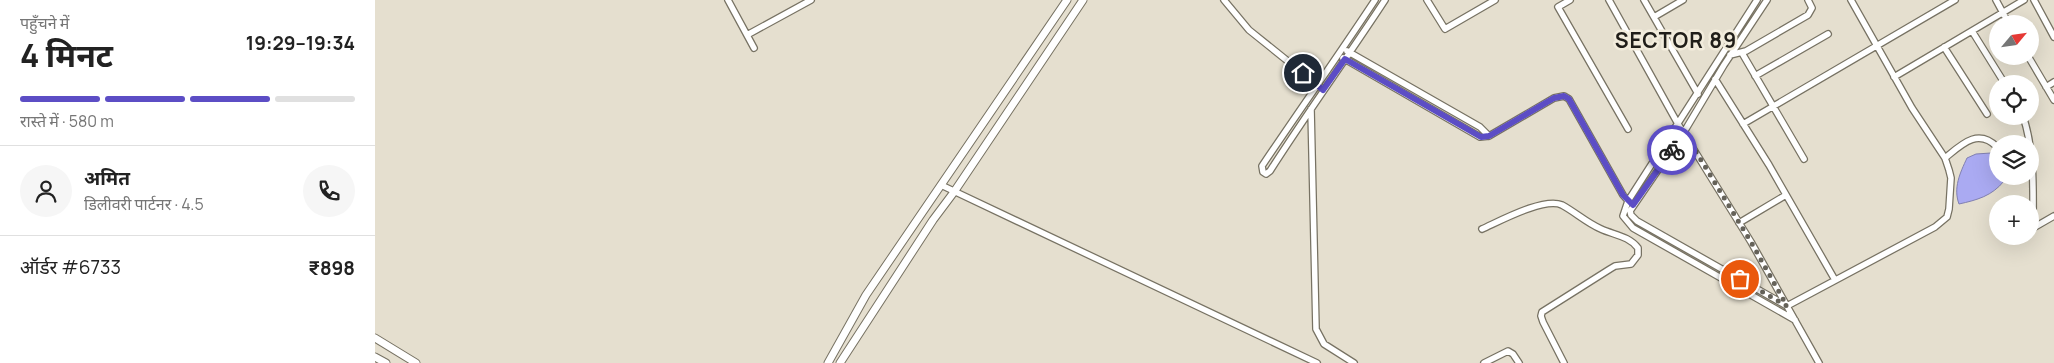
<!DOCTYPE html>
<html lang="hi">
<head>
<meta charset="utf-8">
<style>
	body { margin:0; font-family:Manrope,"Noto Sans Devanagari",sans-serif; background:#f6f6f6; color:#222; height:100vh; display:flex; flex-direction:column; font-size:19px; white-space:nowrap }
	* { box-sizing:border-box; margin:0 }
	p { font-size:16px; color:#767676 }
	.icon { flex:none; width:28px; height:28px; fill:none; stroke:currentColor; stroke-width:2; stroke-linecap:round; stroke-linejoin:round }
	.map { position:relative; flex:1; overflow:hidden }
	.details { display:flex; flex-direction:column; background:#fff; width:375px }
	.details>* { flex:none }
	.needle { width:32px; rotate:61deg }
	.fabs { position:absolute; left:1614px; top:15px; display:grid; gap:10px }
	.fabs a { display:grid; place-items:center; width:50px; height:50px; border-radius:50%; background:#fff; box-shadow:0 5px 20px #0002; font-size:25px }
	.pin { position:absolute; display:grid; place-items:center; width:42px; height:42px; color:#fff; margin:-21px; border:2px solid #fff; border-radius:50%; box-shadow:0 1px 5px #0007 }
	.courier { position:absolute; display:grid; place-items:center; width:50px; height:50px; margin:-25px; border:4px solid #5c4dc5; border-radius:50%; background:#fff; color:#222; box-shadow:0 1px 6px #0007 }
	.head em { font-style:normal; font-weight:700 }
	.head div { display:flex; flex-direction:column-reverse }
	.head { display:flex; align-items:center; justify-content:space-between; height:85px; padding:0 20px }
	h1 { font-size:32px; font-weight:700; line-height:38px }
	.bar { display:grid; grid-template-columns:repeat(4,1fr); gap:8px 5px; align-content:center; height:60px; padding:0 20px }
	.bar i { height:6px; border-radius:4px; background:#e0e0e0 }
	.bar .current { background:#5c4dc5 }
	.bar p { grid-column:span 4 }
	.line { display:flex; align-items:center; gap:12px; padding:0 20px; border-top:1px solid #e0e0e0 }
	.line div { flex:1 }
	.round { display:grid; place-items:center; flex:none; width:52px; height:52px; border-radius:26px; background:#f6f6f6 }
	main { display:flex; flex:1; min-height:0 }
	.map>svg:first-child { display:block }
</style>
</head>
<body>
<main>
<section class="details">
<div class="head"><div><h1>4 मिनट</h1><p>पहुँचने में</p></div><em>19:29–19:34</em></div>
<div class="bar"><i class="current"></i><i class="current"></i><i class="current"></i><i></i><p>रास्ते में · 580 m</p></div>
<div class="line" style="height:90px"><a class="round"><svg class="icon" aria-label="person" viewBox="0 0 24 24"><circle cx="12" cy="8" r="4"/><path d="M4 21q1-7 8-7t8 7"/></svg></a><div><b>अमित</b><p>डिलीवरी पार्टनर · 4.5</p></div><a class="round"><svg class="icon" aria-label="phone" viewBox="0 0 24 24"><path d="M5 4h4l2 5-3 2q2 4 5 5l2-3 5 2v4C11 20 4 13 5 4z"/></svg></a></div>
<div class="line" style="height:65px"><div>ऑर्डर #6733</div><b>₹898</b></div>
</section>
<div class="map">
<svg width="1679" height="363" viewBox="0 0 1679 363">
	<rect width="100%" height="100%" fill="#e5dfcf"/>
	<path fill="#aaaaf2" stroke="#8180b1" d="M1616,153L1622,157V176H1628L1629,181C1617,196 1602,200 1584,204C1578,188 1585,173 1592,158L1601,154Z"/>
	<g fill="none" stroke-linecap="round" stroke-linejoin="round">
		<defs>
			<path id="minor" d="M353,0L379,48
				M849,0L874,30L945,87
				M1000,0C963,56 924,111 887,166L888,172L891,174L895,171C932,113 972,58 1010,0
				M1052,0L1070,29L1120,0
				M1195,0L1183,7L1253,129
				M1234,0L1303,124L1376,242L1444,363
				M1269,0L1323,94
				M1382,0L1253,201L1248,216L1258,228L1420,320
				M1392,0L1349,65L1309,132L1255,211L1256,215L1262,221L1412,306L1560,227L1572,217L1574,209L1576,178L1574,170L1570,158L1537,108L1476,0
				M1621,0L1634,24
				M1659,0L1679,37
				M1279,17L1308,0
				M1597,31L1630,84
				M372,35L436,0
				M1569,47L1612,114
				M972,51L1105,127L1114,136
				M1367,53L1429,159
				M1355,55L1371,51L1433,15L1437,8L1433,0
				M1653,56L1679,100
				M968,58L1105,137L1114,136L1179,98L1189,96L1194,99L1248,195L1254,202
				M1380,76L1453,34
				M1519,77L1649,0
				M1340,79L1394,165L1460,280
				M1671,87L1679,82
				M936,109L941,329L949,344L979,363
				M1648,116C1660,152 1658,190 1658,228L1679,216
				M1368,124L1580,0
				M1570,158C1587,144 1603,128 1622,147
				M566,185L942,363
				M1364,223L1411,195
				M1107,229C1125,221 1169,197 1187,205C1200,212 1212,223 1226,229C1239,235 1254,236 1263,248V255L1256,264L1240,266L1235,269L1167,312L1166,316L1168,322L1189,363
				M1109,363L1133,351L1138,354L1144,363"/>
			<path id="tertiary" d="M0,338L41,363
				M0,357L11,363
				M453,363L491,295L692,0
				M465,363L558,220L579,192L708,0"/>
		</defs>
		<use href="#minor" stroke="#777263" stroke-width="8"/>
		<use href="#tertiary" stroke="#777263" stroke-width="9"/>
		<use href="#minor" stroke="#fff" stroke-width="5.5"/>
		<use href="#tertiary" stroke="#fff" stroke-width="7"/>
	</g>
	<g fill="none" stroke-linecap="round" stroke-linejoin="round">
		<path stroke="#656259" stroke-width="5" stroke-dasharray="0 9" d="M1297,150L1309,132L1376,242L1412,306L1365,279"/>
		<path stroke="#5c4dc5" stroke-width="6" d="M928,73L948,90L970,59L1106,137L1114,136L1179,98L1189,96L1194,99L1248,195L1258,205L1297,150"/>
	</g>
	<g text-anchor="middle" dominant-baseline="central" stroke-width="5" stroke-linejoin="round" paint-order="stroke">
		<g font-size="21" font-weight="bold" letter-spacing="1" fill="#201e19" stroke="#f2ecdc">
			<text x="1301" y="40">SECTOR 89</text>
		</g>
	</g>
</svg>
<div class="fabs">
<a><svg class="needle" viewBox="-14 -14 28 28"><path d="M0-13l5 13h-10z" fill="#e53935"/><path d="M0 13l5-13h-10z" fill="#767676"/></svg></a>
<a><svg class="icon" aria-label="locate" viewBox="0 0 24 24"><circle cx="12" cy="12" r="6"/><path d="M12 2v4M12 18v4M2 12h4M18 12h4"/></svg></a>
<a><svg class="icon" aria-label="layers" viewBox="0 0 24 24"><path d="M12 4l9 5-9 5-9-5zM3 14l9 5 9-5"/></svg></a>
<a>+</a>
</div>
<div class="pin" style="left:1365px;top:279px;background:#ea580c"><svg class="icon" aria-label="bag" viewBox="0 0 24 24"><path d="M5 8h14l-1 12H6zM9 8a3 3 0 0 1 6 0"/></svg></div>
<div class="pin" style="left:928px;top:73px;background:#1f2937"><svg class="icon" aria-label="home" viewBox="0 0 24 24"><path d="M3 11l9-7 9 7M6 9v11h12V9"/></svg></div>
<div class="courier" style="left:1297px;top:150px"><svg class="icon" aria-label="bike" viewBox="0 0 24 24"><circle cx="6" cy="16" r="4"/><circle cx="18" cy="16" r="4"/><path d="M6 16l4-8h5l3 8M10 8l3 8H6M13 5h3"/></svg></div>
</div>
</main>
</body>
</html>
